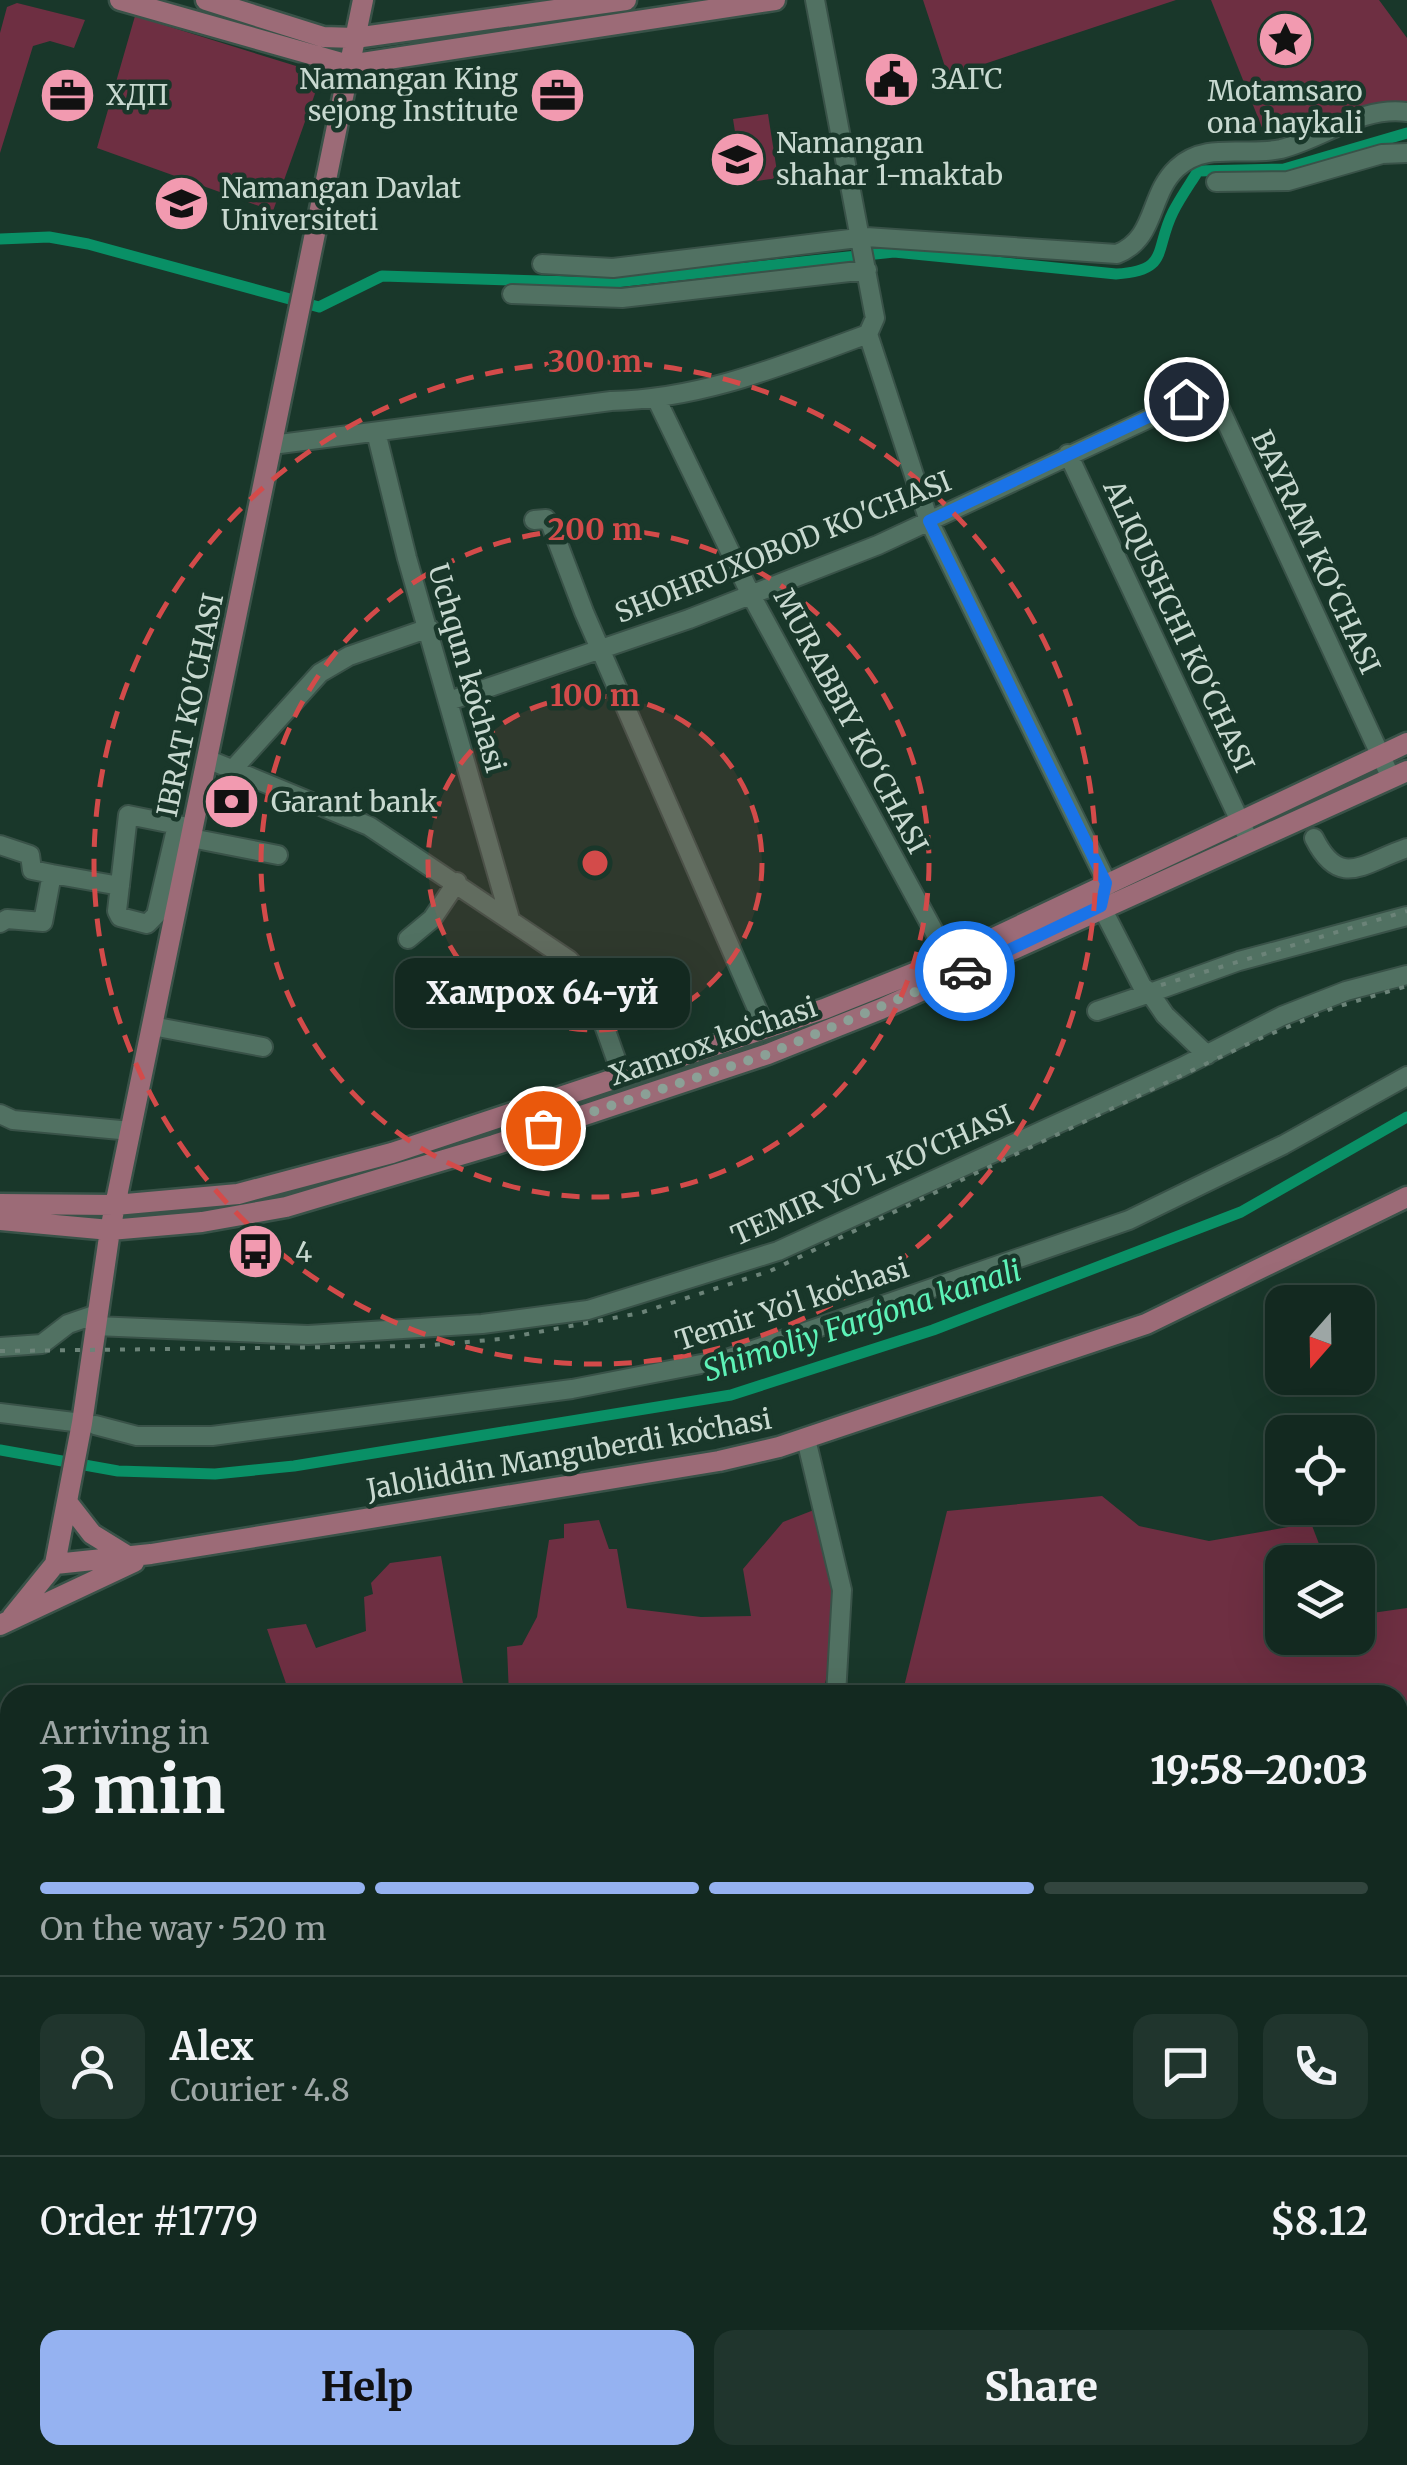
<!DOCTYPE html>
<html lang="en">
<head>
<meta charset="utf-8">
<style>
	body { margin:0; font-family:Merriweather,serif; background:#20352d; color:#f1f3f6; height:100vh; display:flex; flex-direction:column; font-size:38px; white-space:nowrap }
	* { box-sizing:border-box; margin:0 }
	p { font-size:32px; color:#9da6a5 }
	.icon { flex:none; width:55px; height:55px; fill:none; stroke:currentColor; stroke-width:2; stroke-linecap:round; stroke-linejoin:round }
	.map { position:relative; flex:1; overflow:hidden }
	.details { position:absolute; left:0px; top:1685px; width:1408px; height:780px; display:flex; flex-direction:column; background:#132920; border-radius:30px 30px 0 0; box-shadow:0 10px 40px #0002,0 0 0 2px #32453e }
	.details>* { flex:none }
	.needle { width:65px; rotate:200deg }
	.buttons { position:absolute; left:1265px; top:1285px; display:grid; gap:20px }
	.buttons a { display:grid; place-items:center; width:110px; height:110px; border-radius:20px; background:#132920; box-shadow:0 10px 40px #0002,0 0 0 2px #32453e; font-size:50px }
	.pin { position:absolute; display:grid; place-items:center; width:85px; height:85px; color:#fff; margin:-42px; border:5px solid #fff; border-radius:50%; box-shadow:0 2px 10px #0007 }
	.courier { position:absolute; display:grid; place-items:center; width:100px; height:100px; margin:-50px; border:8px solid #1a73e8; border-radius:50%; background:#fff; color:#222; box-shadow:0 2px 12px #0007 }
	.bubble { position:absolute; height:70px; border-radius:20px; background:#132920; box-shadow:0 10px 40px #0002,0 0 0 2px #32453e; font-size:32px; font-weight:800; line-height:70px; text-align:center }
	.headline em { font-style:normal; font-weight:800 }
	.headline div { display:flex; flex-direction:column-reverse }
	.headline { display:flex; align-items:center; justify-content:space-between; height:170px; padding:0 40px }
	h1 { font-size:65px; font-weight:800; line-height:75px }
	.bar { display:grid; grid-template-columns:repeat(4,1fr); gap:15px 10px; align-content:center; height:120px; padding:0 40px }
	.bar i { height:12px; border-radius:8px; background:#32453e }
	.bar .selected { background:#95b2f1 }
	.bar p { grid-column:span 4 }
	.line { display:flex; align-items:center; gap:25px; padding:0 40px; border-top:2px solid #32453e }
	.line div { flex:1 }
	.round { display:grid; place-items:center; flex:none; width:105px; height:105px; border-radius:20px; background:#20352d }
	.primary-button { display:flex; gap:20px; margin-top:auto; padding:20px 40px }
	.primary-button a { flex:1; height:115px; border-radius:20px; background:#95b2f1; color:#111; font-size:40px; font-weight:800; line-height:115px; text-align:center }
	.primary-button a+a { background:#20352d; color:#f1f3f6 }
	.map>svg:first-child { display:block }
</style>
</head>
<body>
<div class="map">
<svg width="1407" height="2465" viewBox="0 0 1407 2465">
	<rect width="100%" height="100%" fill="#19372a"/>
	<path fill="#6e2f42" d="M923,0H1176L948,76Z
		M1211,0H1379L1407,38V107L1390,105L1265,135Z
		M17,3L85,20L74,48L50,41L33,46L0,153V33L7,7Z
		M135,16L322,74L273,211L97,148Z
		M768,114L778,178L743,183L733,119Z
		M1102,1496L1139,1526L1209,1541L1311,1523L1326,1562H1282V1638H1358V1615L1407,1608V2465H797V2455H1398V1695H902L947,1511Z
		M819,1508L838,1633L822,1695H509L507,1647L522,1645L537,1617L549,1540L564,1538V1524L599,1520L609,1549H617L627,1608L701,1617L751,1616L743,1569L783,1522Z
		M441,1556L465,1695H290L267,1629L306,1624L316,1648L366,1631L364,1597L373,1594L371,1583L390,1563Z"/>
	<g fill="none" stroke-linecap="round" stroke-linejoin="round">
		<path stroke="#099066" stroke-width="11" d="M0,239L49,237L88,244L319,307L382,276L606,283L894,252L1116,274C1170,271 1154,250 1173,212C1180,198 1190,184 1198,171L1284,169L1407,133
			M0,1450L118,1471L215,1474L294,1466L731,1395L933,1330L1241,1212L1407,1117"/>
		<defs>
			<path id="minor" d="M815,0L875,318L868,334
				M1216,182L1288,181L1382,154L1407,153
				M542,264L613,268L866,237L1117,254C1157,238 1148,195 1177,168C1206,141 1245,157 1281,149C1325,138 1360,106 1407,112
				M512,294L622,298L867,270
				M868,334L929,521L1107,883L1101,906L1142,986L1150,993L1239,961L1407,916
				M657,400L751,595L949,959
				M376,432L407,558L510,919
				M272,445L611,401C703,399 783,365 868,334
				M1068,454L1246,834
				M534,520L546,519L551,525L584,612L765,1027
				M449,701L689,619L878,545L1203,393L1217,402L1391,778
				M207,759L369,826L569,960L589,983L622,1076
				M235,767L320,673L349,656L429,628
				M177,825L156,915L147,924L120,917L117,911L128,815L193,828
				M191,838L278,855
				M1314,838C1340,890 1363,863 1407,848
				M0,845L30,855L32,870L52,874
				M0,923L7,919L43,922L52,874L120,886
				M408,939L432,919L457,882
				M1097,1011L1150,993L1165,1015L1207,1055
				M152,1026L263,1047
				M0,1114L13,1120L131,1131
				M95,1326L308,1335L482,1324L588,1310L778,1251L1182,1067L1282,1016L1346,991L1407,975
				M0,1347L42,1344L68,1324L97,1314
				M0,1413L82,1423
				M95,1425L137,1436H212L572,1389L727,1359L1129,1220L1283,1145L1407,1076
				M806,1439L842,1590L836,1695
				M0,2434L10,2431
				M251,2455L255,2465
				M377,2455L380,2465
				M494,2455L497,2465"/>
			<path id="major" d="M120,0L349,65L775,0
				M206,0L323,37L355,38L626,0
				M0,1204L115,1205L238,1194L392,1153L824,1009L949,959L1407,743
				M0,1220L110,1230L202,1222L286,1207L494,1145L768,1054L881,1009L1407,771
				M67,1502L92,1534L126,1555
				M55,1564L151,1554L719,1461L779,1447L1146,1324L1407,1197
				M12,1617L55,1564L82,1423L110,1230L363,0
				M0,1625L134,1562
				M0,2071L10,2100
				M124,2455L127,2465"/>
		</defs>
		<use href="#minor" stroke="#395248" stroke-width="22"/>
		<use href="#major" stroke="#395248" stroke-width="25"/>
		<use href="#minor" stroke="#517162" stroke-width="18"/>
		<use href="#major" stroke="#9c6b77" stroke-width="20"/>
		<path stroke="#6b8378" stroke-width="4" stroke-dasharray="5 10" stroke-linecap="butt" d="M1161,985L1407,911
			M0,1351L421,1346L501,1339L640,1313L770,1271L1254,1041L1333,1008L1407,986"/>
	</g>
	<g fill="none" stroke-linecap="round" stroke-linejoin="round">
		<path stroke="#8ba096" stroke-width="10" stroke-dasharray="0 18" d="M543,1128L768,1054L965,971"/>
		<path stroke="#1a73e8" stroke-width="12" d="M965,971L1101,906L1106,883L929,521L1186,399"/>
	</g>
	<circle cx="595" cy="863" r="167" fill="#d34b4a" fill-opacity=".12"/>
	<g fill="none" stroke="#d34b4a" stroke-width="5" stroke-dasharray="18 12">
		<circle cx="595" cy="863" r="167"/>
		<circle cx="595" cy="863" r="334"/>
		<circle cx="595" cy="863" r="501"/>
	</g>
	<defs>
		<symbol id="sight-disc" viewBox="-11 -11 22 22"><circle r="9.5" fill="#f29ab0" stroke="#19372a"/><path d="M0-6L1.8-2.2L6-1.7L2.9 1.2L3.7 5.4L0 3.3L-3.7 5.4L-2.9 1.2L-6-1.7L-1.8-2.2Z" fill="#111"/></symbol>
		<symbol id="civic-disc" viewBox="-11 -11 22 22"><circle r="9.5" fill="#f29ab0" stroke="#19372a"/><path d="M-.6-6.5H3V-4.5H.6V-3L4-1V1h2V6H-6V1h2V-1L-.6-3ZM-1.2 2.5V6h2.4V2.5Z" fill="#111"/></symbol>
		<symbol id="office-disc" viewBox="-11 -11 22 22"><circle r="9.5" fill="#f29ab0" stroke="#19372a"/><path d="M-6-3h4V-5.5h4V-3h4V5H-6ZM-1-4.5V-3h2v-1.5ZM-6 0V1H6V0Z" fill="#111"/></symbol>
		<symbol id="school-disc" viewBox="-11 -11 22 22"><circle r="9.5" fill="#f29ab0" stroke="#19372a"/><path d="M0-5L7-2L0 1L-7-2ZM-4 1L0 2.5L4 1V4Q0 6-4 4Z" fill="#111"/></symbol>
		<symbol id="university-disc" viewBox="-11 -11 22 22"><circle r="9.5" fill="#f29ab0" stroke="#19372a"/><path d="M0-5L7-2L0 1L-7-2ZM-4 1L0 2.5L4 1V4Q0 6-4 4Z" fill="#111"/></symbol>
		<symbol id="bank-disc" viewBox="-11 -11 22 22"><circle r="9.5" fill="#f29ab0" stroke="#19372a"/><path d="M-6-4H6V4H-6ZM0-2.3a2.3 2.3 0 1 0 0 4.6a2.3 2.3 0 1 0 0-4.6Z" fill="#111"/></symbol>
		<symbol id="bus-disc" viewBox="-11 -11 22 22"><circle r="9.5" fill="#f29ab0" stroke="#19372a"/><path d="M-5-6H5V4H4V6H2V4H-2V6H-4V4H-5ZM-3.5-4V0h7V-4ZM-3.5 1.2v1.5H-2V1.2ZM2 1.2v1.5H3.5V1.2Z" fill="#111"/></symbol>
	</defs>
	<g fill-rule="evenodd">
		<use href="#sight-disc" x="1254" y="8" width="63" height="63"/>
		<use href="#civic-disc" x="860" y="48" width="63" height="63"/>
		<use href="#office-disc" x="36" y="64" width="63" height="63"/>
		<use href="#office-disc" x="526" y="64" width="63" height="63"/>
		<use href="#school-disc" x="706" y="128" width="63" height="63"/>
		<use href="#university-disc" x="150" y="172" width="63" height="63"/>
		<use href="#bank-disc" x="200" y="770" width="63" height="63"/>
		<use href="#bus-disc" x="224" y="1220" width="63" height="63"/>
	</g>
	<g text-anchor="middle" dominant-baseline="central" stroke-width="9" stroke-linejoin="round" paint-order="stroke">
		<g font-size="28" fill="#c8d9d0" stroke="#19372a" text-anchor="start">
			<text x="518" y="79" text-anchor="end">Namangan King<tspan x="518" dy="32">sejong Institute</tspan></text>
			<text x="931" y="79">ЗАГС</text>
			<text x="1285" y="91" text-anchor="middle">Motamsaro<tspan x="1285" dy="32">ona haykali</tspan></text>
			<text x="106" y="95">ХДП</text>
			<text x="776" y="143">Namangan<tspan x="776" dy="32">shahar 1-maktab</tspan></text>
			<text x="221" y="188">Namangan Davlat<tspan x="221" dy="32">Universiteti</tspan></text>
			<text x="271" y="802">Garant bank</text>
			<text x="295" y="1252">4</text>
		</g>
		<g font-size="28" fill="#c8d9d0" stroke="#19372a">
			<text transform="translate(783 547) rotate(-22)">SHOHRUXOBOD KO'CHASI</text>
			<text transform="translate(1316 552) rotate(65)">BAYRAM KO‘CHASI</text>
			<text transform="translate(1179 626) rotate(65)">ALIQUSHCHI KO‘CHASI</text>
			<text transform="translate(467 668) rotate(74)">Uchqun koʻchasi</text>
			<text transform="translate(190 705) rotate(-78)">IBRAT KO'CHASI</text>
			<text transform="translate(851 721) rotate(62)">MURABBIY KO‘CHASI</text>
			<text transform="translate(713 1041) rotate(-19)">Xamrox koʻchasi</text>
			<text transform="translate(872 1175) rotate(-24)">TEMIR YO'L KO'CHASI</text>
			<text transform="translate(792 1304) rotate(-18)">Temir Yoʻl koʻchasi</text>
			<text transform="translate(569 1454) rotate(-10)">Jaloliddin Manguberdi koʻchasi</text>
		</g>
		<g font-size="30" font-style="italic" fill="#5df2b7" stroke="#19372a">
			<text transform="translate(862 1320) rotate(-18)">Shimoliy Fargʻona kanali</text>
		</g>
	</g>
	<circle cx="595" cy="863" r="15" fill="#d34b4a" stroke="#19372a" stroke-width="5"/>
	<g font-size="30" text-anchor="middle" font-weight="bold" fill="#d34b4a" stroke="#19372a" stroke-width="9" stroke-linejoin="round" paint-order="stroke">
		<text x="595" y="372">300 m</text>
		<text x="595" y="540">200 m</text>
		<text x="595" y="706">100 m</text>
	</g>
</svg>
<div class="buttons">
<a><svg class="needle" viewBox="-14 -14 28 28"><path d="M0-13l5 13h-10z" fill="#e53935"/><path d="M0 13l5-13h-10z" fill="#9da6a5"/></svg></a>
<a><svg class="icon" aria-label="locate" viewBox="0 0 24 24"><circle cx="12" cy="12" r="6"/><path d="M12 2v4M12 18v4M2 12h4M18 12h4"/></svg></a>
<a><svg class="icon" aria-label="layers" viewBox="0 0 24 24"><path d="M12 4l9 5-9 5-9-5zM3 14l9 5 9-5"/></svg></a>
</div>
<div class="pin" style="left:543px;top:1128px;background:#ea580c"><svg class="icon" aria-label="bag" viewBox="0 0 24 24"><path d="M5 8h14l-1 12H6zM9 8a3 3 0 0 1 6 0"/></svg></div>
<div class="pin" style="left:1186px;top:399px;background:#1f2937"><svg class="icon" aria-label="home" viewBox="0 0 24 24"><path d="M3 11l9-7 9 7M6 9v11h12V9"/></svg></div>
<div class="courier" style="left:965px;top:971px"><svg class="icon" aria-label="car" viewBox="0 0 24 24"><path d="M5 17H2v-5l4-1 3-4h7l3 4 3 1v5h-3M9 17h6M6 11h13"/><circle cx="7" cy="17" r="2"/><circle cx="17" cy="17" r="2"/></svg></div>
<div class="bubble" style="left:395px;top:958px;width:295px">Хамрох 64-уй</div>
<section class="details">
<div class="headline"><div><h1>3 min</h1><p>Arriving in</p></div><em>19:58–20:03</em></div>
<div class="bar"><i class="selected"></i><i class="selected"></i><i class="selected"></i><i></i><p>On the way · 520 m</p></div>
<div class="line" style="height:180px"><a class="round"><svg class="icon" aria-label="person" viewBox="0 0 24 24"><circle cx="12" cy="8" r="4"/><path d="M4 21q1-7 8-7t8 7"/></svg></a><div><b>Alex</b><p>Courier · 4.8</p></div><a class="round"><svg class="icon" aria-label="chat" viewBox="0 0 24 24"><path d="M4 5h16v11H9l-5 4z"/></svg></a><a class="round"><svg class="icon" aria-label="phone" viewBox="0 0 24 24"><path d="M5 4h4l2 5-3 2q2 4 5 5l2-3 5 2v4C11 20 4 13 5 4z"/></svg></a></div>
<div class="line" style="height:130px"><div>Order #1779</div><b>$8.12</b></div>
<div class="primary-button"><a>Help</a><a>Share</a></div>
</section>
</div>
</body>
</html>
